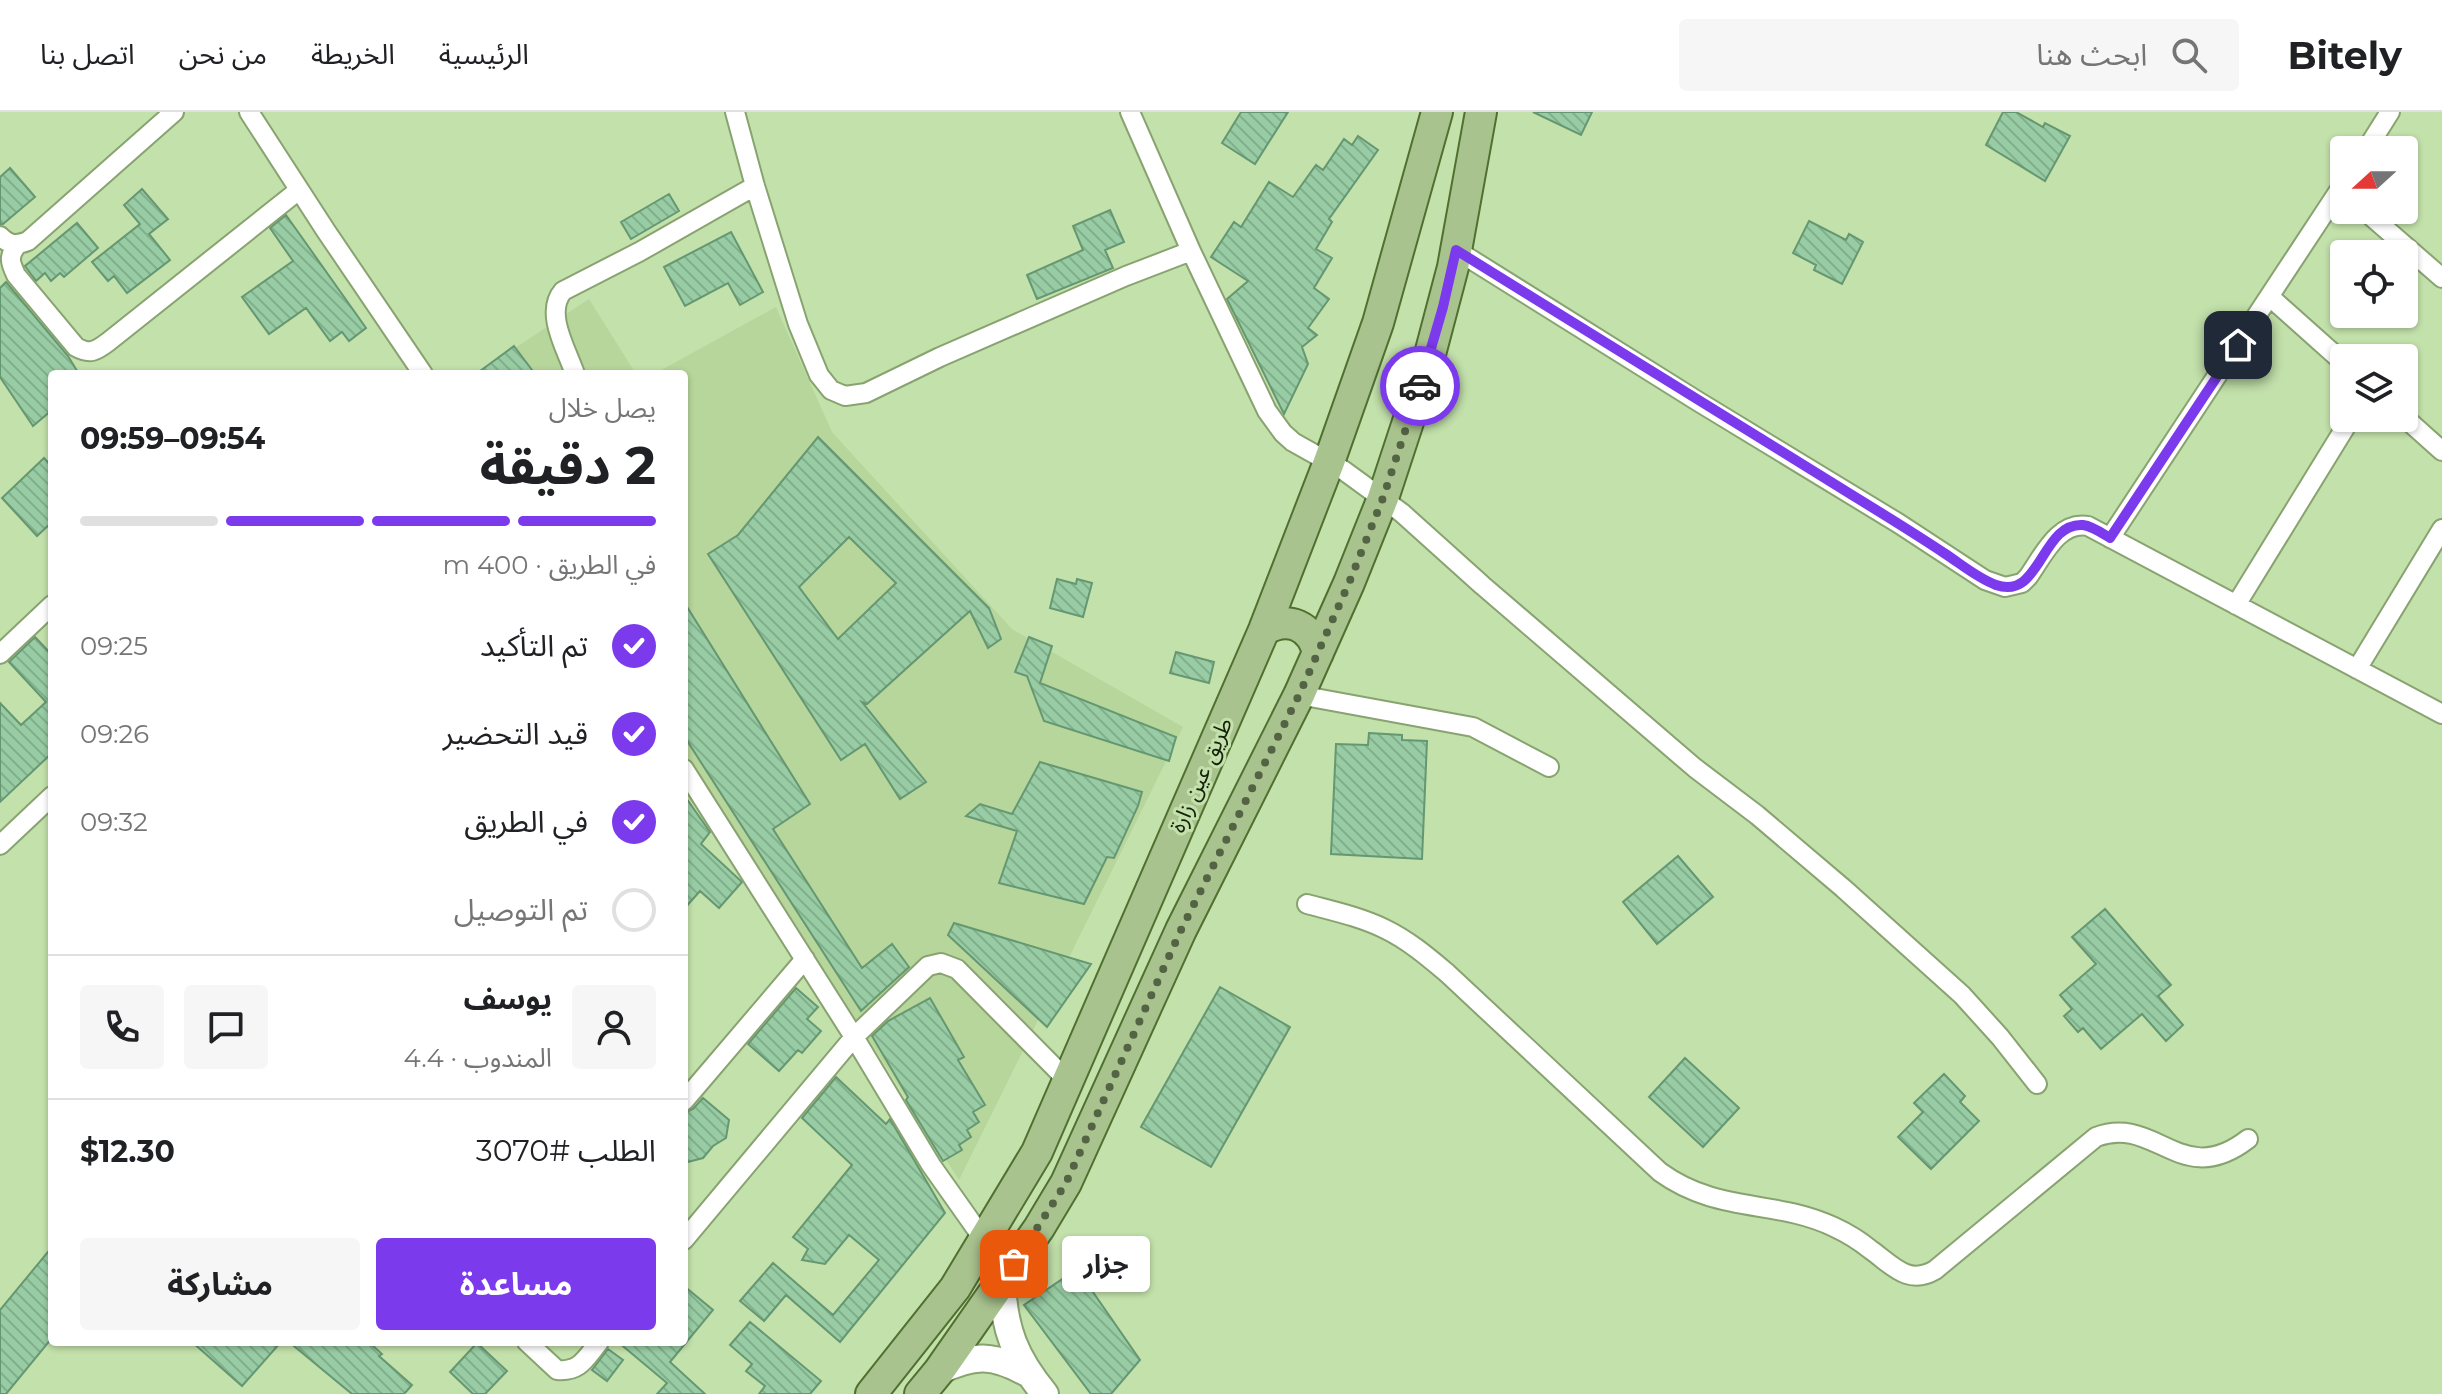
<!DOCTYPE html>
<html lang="ar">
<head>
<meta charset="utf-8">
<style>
	body { margin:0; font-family:Montserrat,"Noto Sans Arabic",sans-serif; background:#f6f6f6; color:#202124; direction:rtl; height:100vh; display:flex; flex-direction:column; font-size:30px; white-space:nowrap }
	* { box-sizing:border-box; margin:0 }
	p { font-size:26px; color:#757577 }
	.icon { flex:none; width:44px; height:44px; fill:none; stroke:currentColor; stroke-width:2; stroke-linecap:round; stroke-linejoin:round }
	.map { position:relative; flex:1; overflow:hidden; direction:ltr }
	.sheet { position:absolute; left:48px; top:258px; width:640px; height:976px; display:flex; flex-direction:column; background:#fff; border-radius:8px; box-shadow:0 2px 6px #0004; direction:rtl }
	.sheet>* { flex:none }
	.needle { width:52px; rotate:249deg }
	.buttons { position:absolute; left:2330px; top:24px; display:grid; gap:16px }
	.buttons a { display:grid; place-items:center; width:88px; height:88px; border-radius:8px; background:#fff; box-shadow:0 2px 6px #0004; font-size:40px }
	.pin { position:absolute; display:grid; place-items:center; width:68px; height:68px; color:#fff; margin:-34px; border-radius:16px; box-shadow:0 4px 12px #0006 }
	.courier { position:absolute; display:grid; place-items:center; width:80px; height:80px; margin:-40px; border:6px solid #7c3aed; border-radius:50%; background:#fff; color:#222; box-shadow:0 2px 10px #0007 }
	.bubble { position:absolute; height:56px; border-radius:8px; background:#fff; box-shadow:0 2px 6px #0004; font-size:26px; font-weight:700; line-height:56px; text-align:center; direction:rtl }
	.summary em { font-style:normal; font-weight:700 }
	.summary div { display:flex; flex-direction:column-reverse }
	.summary { display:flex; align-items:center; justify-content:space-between; height:136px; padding:0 32px }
	h1 { font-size:52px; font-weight:700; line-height:60px }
	.bar { display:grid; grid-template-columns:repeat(4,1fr); gap:12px 8px; align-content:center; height:96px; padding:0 32px }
	.bar i { height:10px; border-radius:6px; background:#e0e0e0 }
	.bar .selected { background:#7c3aed }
	.bar p { grid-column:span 4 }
	.line { display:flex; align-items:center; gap:20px; padding:0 32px; border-top:2px solid #e0e0e0 }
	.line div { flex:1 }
	.round { display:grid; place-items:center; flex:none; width:84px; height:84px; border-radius:8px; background:#f6f6f6 }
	ol { padding:0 32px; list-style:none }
	li { display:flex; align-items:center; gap:24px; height:88px }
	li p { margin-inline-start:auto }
	li .icon { padding:8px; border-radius:50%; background:#7c3aed; color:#fff; stroke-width:4 }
	li:last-child { color:#757577 }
	li i { width:44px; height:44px; border:4px solid #e0e0e0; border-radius:50% }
	.cta { display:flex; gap:16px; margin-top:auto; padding:16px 32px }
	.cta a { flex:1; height:92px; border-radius:8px; background:#7c3aed; color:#fff; font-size:32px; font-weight:700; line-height:92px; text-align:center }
	.cta a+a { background:#f6f6f6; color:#202124 }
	header { display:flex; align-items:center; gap:48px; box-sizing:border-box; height:112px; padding:0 40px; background:#fff; border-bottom:2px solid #e0e0e0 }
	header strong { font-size:38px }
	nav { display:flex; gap:44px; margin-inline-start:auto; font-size:28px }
	.search { width:560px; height:72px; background:#f6f6f6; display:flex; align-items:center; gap:20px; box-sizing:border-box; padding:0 28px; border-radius:8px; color:#757577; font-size:30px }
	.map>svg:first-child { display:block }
</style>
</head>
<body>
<header>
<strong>Bitely</strong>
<div class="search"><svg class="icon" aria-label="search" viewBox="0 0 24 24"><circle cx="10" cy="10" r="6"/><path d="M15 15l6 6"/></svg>ابحث هنا</div>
<nav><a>الرئيسية</a><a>الخريطة</a><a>من نحن</a><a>اتصل بنا</a></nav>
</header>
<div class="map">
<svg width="2442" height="1282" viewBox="0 0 2442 1282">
	<defs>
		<pattern id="building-back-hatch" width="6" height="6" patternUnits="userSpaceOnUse" patternTransform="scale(2)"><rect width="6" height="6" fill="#98cca4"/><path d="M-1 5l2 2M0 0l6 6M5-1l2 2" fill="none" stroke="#82af8c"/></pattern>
	</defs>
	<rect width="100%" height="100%" fill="#c3e1ab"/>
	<path fill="#b7d69b" d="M589,187L636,262H476Z
		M776,195L832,320L1012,517L1183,615L959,1068L684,640V262H654Z"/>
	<path fill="url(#building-back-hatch)" stroke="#659771" stroke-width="2" fill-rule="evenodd" d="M1241,0H1288L1255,52L1222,31Z
		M1533,0H1592L1581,23Z
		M2003,0H2016L2043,15L2045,11L2070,24L2045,69L1986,33Z
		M1358,24L1378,38L1329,107L1332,110L1316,137L1332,146L1314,176L1329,187L1308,216L1317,223L1302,235L1308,252L1284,302L1227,187L1248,169L1211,145L1234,110L1241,115L1269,70L1293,85L1316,53L1323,58L1344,27L1352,33Z
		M10,56L35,85L3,112H0V65Z
		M142,77L168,107L149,122L170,148L127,181L114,164L108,169L92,150L140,112L124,93Z
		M669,82L679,99L631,127L621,110Z
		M1110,98L1124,130L1105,138L1113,156L1037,187L1027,163L1083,138L1073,114Z
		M286,103L366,216L349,229L342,220L330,229L306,196L269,222L242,185L293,149L270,116Z
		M1809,109L1846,128L1849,122L1863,130L1842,172L1814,158L1816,153L1793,141Z
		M77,111L98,136L64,165L60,161L51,169L45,161L36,169L25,154Z
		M731,120L763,180L740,193L728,171L685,194L664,155Z
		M6,170L68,244L79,262H52V298L33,314L0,265V176Z
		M514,234L535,262H476Z
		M818,325L989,496L1001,527L988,536L970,499L867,592L862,590L926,670L900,687L865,632L841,648L708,442L738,423ZM849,425L896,471L838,527L799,475Z
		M44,346L52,355V410L37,424L2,386Z
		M1057,467L1076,472L1077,467L1092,471L1083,505L1050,496Z
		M684,490L810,692L773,717L862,856L892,832L909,855L861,899L684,624Z
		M35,525L52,543V641L0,690V591L21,613L46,590L9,550Z
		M1029,525L1052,534L1040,571L1176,625L1169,649L1044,609L1027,564L1015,560Z
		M1176,540L1214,550L1209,571L1170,561Z
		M1369,621L1402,623V628L1427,629L1422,747L1331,742L1336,632L1368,633Z
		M1040,650L1142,680L1138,694L1114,746L1107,745L1084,792L999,771L1017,719L966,704L980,692L1012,702Z
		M684,683L710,720L701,732L742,770L719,796L700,779L684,797Z
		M1678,744L1713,785L1657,832L1623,790Z
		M2105,797L2171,873L2158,884L2183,913L2166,929L2142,902L2101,937L2083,916L2078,920L2064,904L2072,897L2060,883L2096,852L2072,825Z
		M954,811L1091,852L1047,915L948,823Z
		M1220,875L1290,915L1211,1055L1141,1015Z
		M796,876L818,895L807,907L821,919L802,941L798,938L779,959L748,932Z
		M930,886L964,945L958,948L985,993L973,1000L979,1010L967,1018L971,1025L959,1033L962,1038L943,1049L906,988L908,985L872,924L888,909Z
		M1685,946L1739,996L1703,1035L1649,985Z
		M1944,962L1965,984L1960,990L1979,1009L1931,1057L1898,1025L1923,1000L1914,991Z
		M836,965L886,1012L890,1007L945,1101L840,1230L786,1183L764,1209L740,1189L773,1151L833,1203L879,1148L849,1123L825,1152L802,1148L808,1137L793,1125L852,1053L802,1006Z
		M703,986L729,1008L726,1026L713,1034L703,1046L684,1051V1001L693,997Z
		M52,1135V1226L6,1282H0V1198Z
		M1077,1157L1140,1248L1111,1282H1091L1024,1193Z
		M684,1174L713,1198L670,1250L705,1282H657L667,1271L618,1230H684Z
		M750,1210L821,1269L810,1282H759L765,1274L746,1259L752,1252L730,1233Z
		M192,1230H281L242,1274Z
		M289,1230H369L382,1242L379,1244L412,1273L404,1282H352Z
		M477,1231L507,1259L485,1282H473L450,1260Z
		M608,1237L623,1248L607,1269L592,1258Z"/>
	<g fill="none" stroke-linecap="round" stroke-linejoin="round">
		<defs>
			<path id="street" d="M249,0L326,119L423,262
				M735,0L755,74L798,212L819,263L831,278L845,284L866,281L940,245L1126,164L1191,139
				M1130,0L1191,139L1267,299L1283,321L1293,330L1343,358L1402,401L1482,473L1695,656L1757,703L1843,776L1962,883L2000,925L2037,972
				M2366,38L2390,0
				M2364,98L2442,166
				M0,124C9,133 16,134 28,129L174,0
				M17,133C8,145 10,150 16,163L76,235C90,243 96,239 108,230L299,78
				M1456,138L1699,290L1898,411L1985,468L2005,475L2022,471L2028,465C2043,444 2058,409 2088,414L2442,602
				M2270,185L2344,251
				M575,262C567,238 544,201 563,179L639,140L755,74
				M2404,305L2442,339
				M2110,426L2344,71
				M2236,493L2351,306
				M0,542L52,493
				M2357,557L2442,417
				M1299,583L1473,615L1549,655
				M684,657L854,925L931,1053L984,1128
				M0,733L52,684
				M1307,792C1333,799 1361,805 1385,817C1408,828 1428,845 1447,861L1660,1060C1718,1102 1775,1087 1834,1115C1847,1121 1860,1129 1871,1138C1892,1153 1908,1174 1935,1158L2096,1025C2156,1002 2181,1079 2248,1027
				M684,989L805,847
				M684,1128L854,925L928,854L941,851L957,857L1068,969
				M527,1230L557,1258C580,1260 585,1247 599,1230"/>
			<path id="secondary" d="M1002,1171C1004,1217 1015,1246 1045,1282
				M939,1259C974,1242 993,1242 1027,1261"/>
			<path id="primary" d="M1264,518C1288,503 1312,514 1318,541
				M871,1282L955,1176L1037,1040L1264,518L1329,350L1378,211L1437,0
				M920,1282L939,1259L1039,1116L1066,1071L1181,818L1299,583L1349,471L1383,386L1429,246L1453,155L1481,0"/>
		</defs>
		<use href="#street" stroke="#88a370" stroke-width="22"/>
		<use href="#secondary" stroke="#88a370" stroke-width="30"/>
		<use href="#primary" stroke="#507030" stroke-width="34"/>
		<use href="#street" stroke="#fff" stroke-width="18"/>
		<use href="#secondary" stroke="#fff" stroke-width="26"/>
		<use href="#primary" stroke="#a9c38e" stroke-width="30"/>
	</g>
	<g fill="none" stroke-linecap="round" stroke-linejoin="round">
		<path stroke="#536444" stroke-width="8" stroke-dasharray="0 14.4" d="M1014,1152L1066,1071L1181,818L1299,583L1349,471L1383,386L1420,274"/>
		<path stroke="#7c3aed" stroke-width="10" d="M1420,274L1443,195L1456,138C1588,221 1720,302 1852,383C1883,402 1914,421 1944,441C1961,452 1977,466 1996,473C2041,489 2041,410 2083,413C2092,414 2102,421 2110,426L2238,233"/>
	</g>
	<g text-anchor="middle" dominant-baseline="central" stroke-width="6" stroke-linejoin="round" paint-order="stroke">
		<g font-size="22" fill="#16200c" stroke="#c3e1ab">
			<text transform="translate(1201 663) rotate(-66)">طريق عين زارة</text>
		</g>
	</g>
</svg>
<div class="buttons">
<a><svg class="needle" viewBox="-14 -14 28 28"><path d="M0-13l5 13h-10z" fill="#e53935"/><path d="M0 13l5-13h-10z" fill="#757577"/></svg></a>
<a><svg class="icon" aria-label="locate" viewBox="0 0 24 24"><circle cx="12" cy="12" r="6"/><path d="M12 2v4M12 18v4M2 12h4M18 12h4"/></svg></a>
<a><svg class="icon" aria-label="layers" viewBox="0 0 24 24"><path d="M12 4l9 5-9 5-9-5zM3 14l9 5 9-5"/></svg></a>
</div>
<div class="pin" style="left:1014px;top:1152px;background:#ea580c"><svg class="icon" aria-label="bag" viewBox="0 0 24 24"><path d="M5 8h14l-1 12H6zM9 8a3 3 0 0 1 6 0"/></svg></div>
<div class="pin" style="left:2238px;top:233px;background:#1f2937"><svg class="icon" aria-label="home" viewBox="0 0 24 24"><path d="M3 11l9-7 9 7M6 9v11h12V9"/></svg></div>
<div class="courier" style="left:1420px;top:274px"><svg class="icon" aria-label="car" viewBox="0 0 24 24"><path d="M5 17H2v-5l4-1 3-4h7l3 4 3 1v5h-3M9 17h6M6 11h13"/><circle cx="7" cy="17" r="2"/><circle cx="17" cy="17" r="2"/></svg></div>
<div class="bubble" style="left:1062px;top:1124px;width:88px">جزار</div>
<section class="sheet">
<div class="summary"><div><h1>2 دقيقة</h1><p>يصل خلال</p></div><em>09:54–09:59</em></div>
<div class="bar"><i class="selected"></i><i class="selected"></i><i class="selected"></i><i></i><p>في الطريق · 400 m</p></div>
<ol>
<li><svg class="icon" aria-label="check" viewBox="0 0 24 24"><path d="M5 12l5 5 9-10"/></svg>تم التأكيد<p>09:25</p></li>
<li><svg class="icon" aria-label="check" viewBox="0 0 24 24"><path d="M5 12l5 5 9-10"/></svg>قيد التحضير<p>09:26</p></li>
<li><svg class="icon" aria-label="check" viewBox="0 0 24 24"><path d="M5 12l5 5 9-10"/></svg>في الطريق<p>09:32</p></li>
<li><i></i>تم التوصيل</li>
</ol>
<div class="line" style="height:144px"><a class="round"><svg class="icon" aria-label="person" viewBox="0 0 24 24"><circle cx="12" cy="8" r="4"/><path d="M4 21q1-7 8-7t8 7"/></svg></a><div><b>يوسف</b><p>المندوب · 4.4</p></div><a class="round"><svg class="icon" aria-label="chat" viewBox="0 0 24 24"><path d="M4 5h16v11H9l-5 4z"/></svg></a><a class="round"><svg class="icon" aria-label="phone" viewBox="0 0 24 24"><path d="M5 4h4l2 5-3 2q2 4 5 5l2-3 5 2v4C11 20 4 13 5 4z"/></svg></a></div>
<div class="line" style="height:104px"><div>الطلب #3070</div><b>$12.30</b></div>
<div class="cta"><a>مساعدة</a><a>مشاركة</a></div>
</section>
</div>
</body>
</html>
